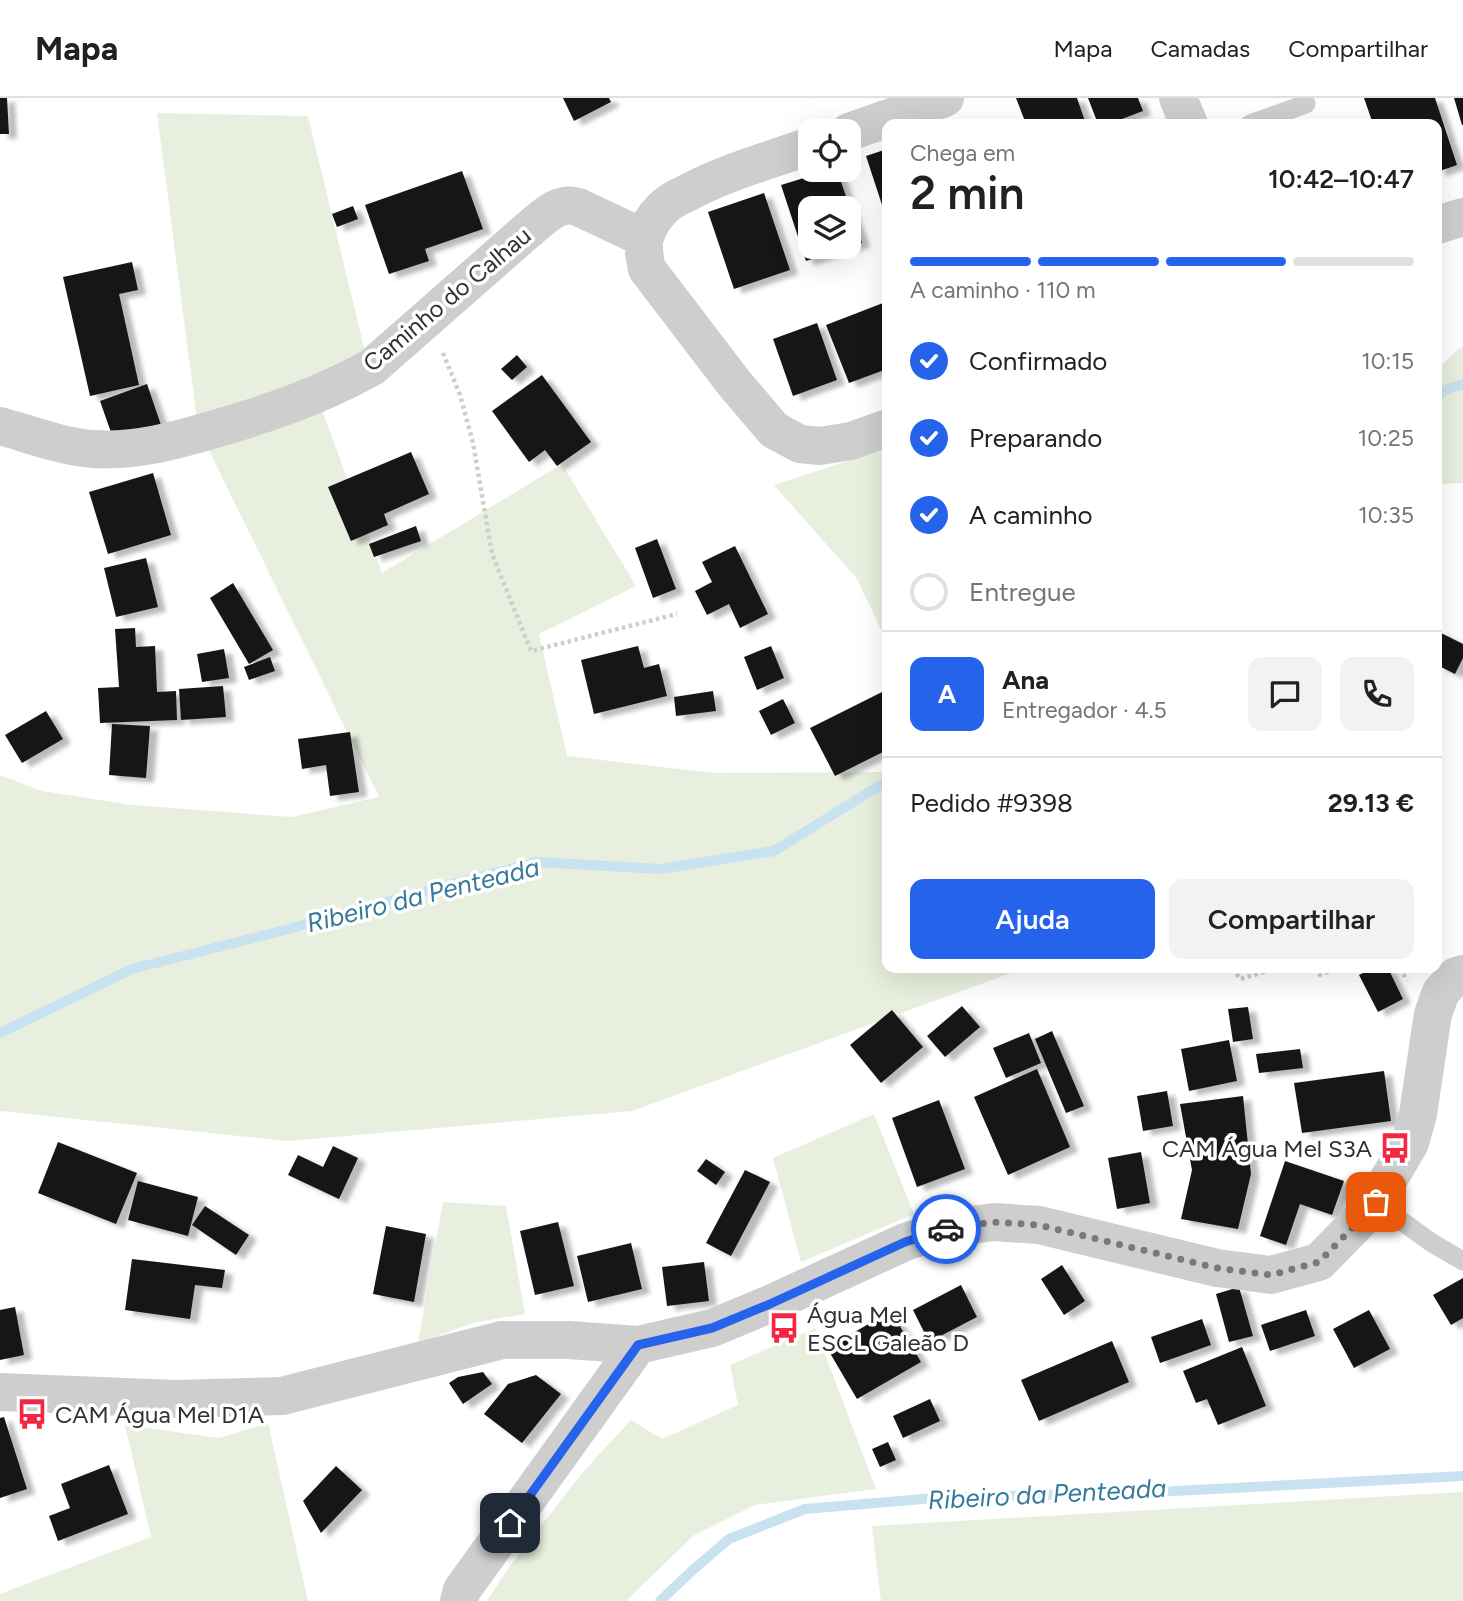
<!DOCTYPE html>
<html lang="pt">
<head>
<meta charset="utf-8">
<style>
	body { margin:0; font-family:Figtree,sans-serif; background:#f2f2f2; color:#202124; height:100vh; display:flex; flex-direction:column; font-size:26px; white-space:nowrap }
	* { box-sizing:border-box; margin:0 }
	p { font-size:23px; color:#757577 }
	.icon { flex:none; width:38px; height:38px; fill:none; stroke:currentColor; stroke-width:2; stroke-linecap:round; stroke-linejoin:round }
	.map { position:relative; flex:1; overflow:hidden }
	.side { position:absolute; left:882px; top:21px; width:560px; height:854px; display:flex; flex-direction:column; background:#fff; border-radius:14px; box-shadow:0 7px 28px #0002 }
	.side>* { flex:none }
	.controls { position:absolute; left:798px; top:21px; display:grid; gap:14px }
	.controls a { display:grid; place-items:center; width:63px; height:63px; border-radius:14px; background:#fff; box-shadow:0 7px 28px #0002; font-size:35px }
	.pin { position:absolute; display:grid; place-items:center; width:60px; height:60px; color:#fff; margin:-30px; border-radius:14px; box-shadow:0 4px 10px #0006 }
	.courier { position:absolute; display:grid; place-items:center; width:70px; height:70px; margin:-35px; border:5px solid #2563eb; border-radius:50%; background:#fff; color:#222; box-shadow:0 2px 9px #0007 }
	.summary em { font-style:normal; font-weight:600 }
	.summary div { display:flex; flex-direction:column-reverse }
	.summary { display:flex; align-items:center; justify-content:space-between; height:119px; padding:0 28px }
	h1 { font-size:46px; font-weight:600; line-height:52px }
	.bar { display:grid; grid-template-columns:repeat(4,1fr); gap:10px 7px; align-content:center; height:84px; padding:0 28px }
	.bar i { height:9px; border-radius:5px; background:#e0e0e0 }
	.bar .selected { background:#2563eb }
	.bar p { grid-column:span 4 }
	.line { display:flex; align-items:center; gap:18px; padding:0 28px; border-top:2px solid #e0e0e0 }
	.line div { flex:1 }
	.round { display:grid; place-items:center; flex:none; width:74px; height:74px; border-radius:14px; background:#f2f2f2 }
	ol { padding:0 28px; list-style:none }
	li { display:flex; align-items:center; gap:21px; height:77px }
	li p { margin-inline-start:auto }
	li .icon { padding:7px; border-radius:50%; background:#2563eb; color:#fff; stroke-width:4 }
	li:last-child { color:#757577 }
	li i { width:38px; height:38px; border:4px solid #e0e0e0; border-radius:50% }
	.primary-button { display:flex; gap:14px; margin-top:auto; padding:14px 28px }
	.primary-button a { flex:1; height:80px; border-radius:14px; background:#2563eb; color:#fff; font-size:28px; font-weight:600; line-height:80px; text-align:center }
	.primary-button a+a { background:#f2f2f2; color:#202124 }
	header { display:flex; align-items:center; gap:42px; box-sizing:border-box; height:98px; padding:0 35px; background:#fff; border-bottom:2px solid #e0e0e0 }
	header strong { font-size:33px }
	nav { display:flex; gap:38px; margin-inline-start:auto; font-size:24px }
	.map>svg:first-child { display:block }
</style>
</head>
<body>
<header>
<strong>Mapa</strong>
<nav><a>Mapa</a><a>Camadas</a><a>Compartilhar</a></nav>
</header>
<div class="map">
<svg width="1463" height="1503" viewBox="0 0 1463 1503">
	<defs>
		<filter id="shadow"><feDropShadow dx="8" dy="4.5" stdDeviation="2" flood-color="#0004"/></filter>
	</defs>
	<rect width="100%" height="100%" fill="#fff"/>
	<path fill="#e8efde" d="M157,15L308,18L367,262L312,285L382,475L562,366L636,488L539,536L567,658L714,675L887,674V870H1025L632,1013L288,1043L0,1013V677L42,693L132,707L292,719L379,699L198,330Z
		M1463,249V385L1437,386V272L1458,251Z
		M887,350V544L857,481L774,387Z
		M874,1016L914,1116L801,1164L773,1060Z
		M443,1104L506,1108L525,1216L473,1225L418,1245Z
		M815,1230L876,1391L755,1407L693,1438L626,1503H487L507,1472L582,1375L631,1322L662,1341L738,1307L730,1267Z
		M268,1325L308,1503H0V1496L151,1439L125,1327L219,1340Z
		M1463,1394V1503H881L872,1428Z"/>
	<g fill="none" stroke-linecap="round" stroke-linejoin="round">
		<path stroke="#c9e2f0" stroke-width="10" d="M1437,298L1447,291L1463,286
			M0,935L132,871L285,832L412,797L537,764L660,771L774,753L887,683
			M660,1503L694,1471L729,1441L805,1411L935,1400L1175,1393L1463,1378"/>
	</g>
	<path fill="#181818" filter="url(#shadow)" d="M0,0H7L9,36H0Z
		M563,0H609L611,4L574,23Z
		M1016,0H1077L1086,26H1026Z
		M1088,0H1138L1143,13L1109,26H1098Z
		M1364,0H1435L1457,67L1437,74V26H1373Z
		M1454,0H1463V27H1462Z
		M887,51V112L884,113L866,58Z
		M830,72H837L862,145L849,149V110H810V149H849L806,163L781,87Z
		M462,73L483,131L425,151L429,163L389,176L365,107Z
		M764,95L790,172L734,191L708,114Z
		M353,108L358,121L337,129L332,116Z
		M132,164L138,192L119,196L139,287L90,298L63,179Z
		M883,205L887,217V271L849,285L826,227Z
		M817,225L837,282L793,298L773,241Z
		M517,257L527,269L512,282L501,271Z
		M542,277L591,344L557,368L545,352L529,364L492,313Z
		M147,286L161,327L114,343L100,303Z
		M411,354L429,396L384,416L388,427L351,443L328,389Z
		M153,375L171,437L108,456L89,394Z
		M416,428L421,443L374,459L369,446Z
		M657,441L676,491L653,500L635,450Z
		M735,448L768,516L740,530L729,506L707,517L695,493L712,484L702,464Z
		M146,460L158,509L116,519L104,470Z
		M233,485L273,552L249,566L210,500Z
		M135,530L136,549L155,548L157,594L176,593L177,622L100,625L98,590L119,589L115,531Z
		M1437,533L1463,546V560L1455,576L1437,567Z
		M638,548L644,570L659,566L667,598L594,616L581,562Z
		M771,548L784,580L757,592L744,559Z
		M224,551L229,580L202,584L197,556Z
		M270,559L275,573L249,582L244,569Z
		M223,588L226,619L181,622L179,591Z
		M713,593L716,613L676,618L674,599Z
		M884,593L887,601V652L835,678L810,630Z
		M783,601L795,625L771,637L759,613Z
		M46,613L63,641L22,665L5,637Z
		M112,626L150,628L146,680L109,677Z
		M350,634L359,694L330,698L326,667L302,671L298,641Z
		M1373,870H1388L1403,901L1378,914L1359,877Z
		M962,908L980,929L945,959L927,938Z
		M1248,909L1253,941L1233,944L1228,911Z
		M892,912L923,949L881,985L850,947Z
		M1052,933L1084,1008L1066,1015L1035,941Z
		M1029,935L1041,965L1006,980L993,950Z
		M1229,942L1237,983L1189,993L1181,951Z
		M1300,951L1303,970L1259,975L1256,956Z
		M1037,971L1070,1049L1008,1077L974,999Z
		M1384,973L1391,1023L1302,1035L1294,985Z
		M1167,993L1173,1028L1143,1033L1137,998Z
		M1243,998L1251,1076L1238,1131L1181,1121L1192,1072L1180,1006Z
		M939,1002L965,1071L917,1089L892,1020Z
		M58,1044L137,1075L116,1126L38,1095Z
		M333,1048L358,1060L339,1101L288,1077L298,1057L323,1069Z
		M1141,1054L1150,1105L1117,1111L1108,1060Z
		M706,1061L725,1074L716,1087L697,1073Z
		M1285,1063L1344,1083L1332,1117L1300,1106L1286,1147L1260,1138Z
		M745,1072L770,1084L731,1158L706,1145Z
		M138,1083L198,1099L188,1138L128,1122Z
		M205,1108L249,1137L236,1157L192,1127Z
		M558,1124L574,1188L535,1197L520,1133Z
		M386,1128L426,1136L414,1204L373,1196Z
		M631,1145L642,1191L588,1204L577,1158Z
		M132,1161L225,1172L222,1190L195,1187L190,1221L125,1212Z
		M704,1164L709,1203L667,1208L662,1169Z
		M1062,1167L1085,1203L1064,1217L1041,1181Z
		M1463,1180V1220L1451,1227L1433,1197Z
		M961,1187L977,1219L929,1244L913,1212Z
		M1239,1189L1253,1238L1229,1244L1216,1196Z
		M15,1209L24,1257L0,1262V1212Z
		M1306,1212L1315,1238L1270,1253L1261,1227Z
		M1369,1212L1390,1251L1354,1270L1333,1231Z
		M891,1213L921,1264L857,1301L827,1250Z
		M1202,1221L1211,1247L1160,1265L1151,1239Z
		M1112,1243L1129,1284L1039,1323L1021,1282Z
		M1242,1249L1266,1308L1218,1327L1207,1301L1196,1305L1183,1273Z
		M483,1274L492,1286L463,1306L449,1285L458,1279Z
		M536,1277L561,1296L522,1345L484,1316L508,1286Z
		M930,1301L940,1323L903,1340L893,1318Z
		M4,1319L27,1391L0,1400V1320Z
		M888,1344L896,1362L880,1369L872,1351Z
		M109,1367L128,1416L58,1443L49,1418L70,1410L61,1386Z
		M336,1368L362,1392L321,1435L303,1403Z"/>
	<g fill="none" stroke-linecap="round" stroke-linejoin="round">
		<path stroke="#cecece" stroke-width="4.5" stroke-dasharray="3.5 3.5" stroke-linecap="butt" d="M443,255L460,297L473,345L492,456L531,553L677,516
			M1233,870L1240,881L1278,870
			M1315,870L1320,877L1338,870
			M1400,870L1407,883"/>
		<path stroke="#cecece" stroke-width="19" d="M1250,26L1306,6
			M1375,1104L1432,1145L1463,1163"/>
		<path stroke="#cecece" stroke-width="38" d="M1178,0L1189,26
			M849,34L945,0
			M810,48C770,62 727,74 689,94C679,99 669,103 662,111C655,118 648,129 645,139C642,149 645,161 647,171L734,285L774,332L800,346L820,348L851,343L887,330
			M1437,127L1463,119
			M0,328C29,336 63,349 93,351C136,354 178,342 218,330C271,315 324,296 372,269L528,132C542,121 558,102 578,109L644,140
			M0,1294L175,1301L282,1298L502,1242H569L638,1247L712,1230L770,1206L905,1144L948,1130L994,1124L1039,1127L1217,1170L1271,1177L1319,1164L1361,1121L1375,1104L1410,1045L1418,1016L1433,916L1441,894L1456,878L1463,876
			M459,1503L462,1492L638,1247"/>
	</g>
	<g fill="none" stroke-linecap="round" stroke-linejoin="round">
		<path stroke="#797979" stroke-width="7" stroke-dasharray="0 12.6" d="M946,1131L994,1124L1039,1127L1217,1170L1271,1177L1319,1164L1361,1121L1376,1104"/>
		<path stroke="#2563eb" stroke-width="9" d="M510,1425L638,1247L712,1230L770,1206L905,1144L946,1131"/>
	</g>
	<defs>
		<symbol id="bus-bare" viewBox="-9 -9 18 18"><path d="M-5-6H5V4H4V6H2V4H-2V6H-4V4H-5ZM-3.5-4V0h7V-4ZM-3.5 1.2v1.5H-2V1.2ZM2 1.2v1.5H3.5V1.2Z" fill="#f5263f" stroke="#fff" stroke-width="2.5" paint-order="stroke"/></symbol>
	</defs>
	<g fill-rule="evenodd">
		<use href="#bus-bare" x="1373" y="1028" width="44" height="44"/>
		<use href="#bus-bare" x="762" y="1208" width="44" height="44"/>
		<use href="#bus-bare" x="10" y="1294" width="44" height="44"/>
	</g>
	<g text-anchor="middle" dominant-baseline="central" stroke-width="7" stroke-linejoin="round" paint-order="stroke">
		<g font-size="24" fill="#313131" stroke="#fff">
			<text transform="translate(447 201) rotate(-40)">Caminho do Calhau</text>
		</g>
		<g font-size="24" fill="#313131" stroke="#fff" text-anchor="start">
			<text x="1372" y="1050" text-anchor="end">CAM Água Mel S3A</text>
			<text x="807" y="1216">Água Mel<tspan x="807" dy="28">ESCL Galeão D</tspan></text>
			<text x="55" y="1316">CAM Água Mel D1A</text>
		</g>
		<g font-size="26" font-style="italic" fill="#36799b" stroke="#fff">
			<text transform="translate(423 797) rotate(-14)">Ribeiro da Penteada</text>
			<text transform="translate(1047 1396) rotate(-3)">Ribeiro da Penteada</text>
		</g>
	</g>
</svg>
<div class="controls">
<a><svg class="icon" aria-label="locate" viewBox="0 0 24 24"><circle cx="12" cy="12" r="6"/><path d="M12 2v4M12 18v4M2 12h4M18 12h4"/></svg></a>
<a><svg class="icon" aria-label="layers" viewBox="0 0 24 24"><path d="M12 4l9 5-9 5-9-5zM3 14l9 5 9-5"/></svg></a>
</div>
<div class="pin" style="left:1376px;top:1104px;background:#ea580c"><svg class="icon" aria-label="bag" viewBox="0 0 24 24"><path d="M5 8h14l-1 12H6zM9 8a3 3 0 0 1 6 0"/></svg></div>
<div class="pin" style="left:510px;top:1425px;background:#1f2937"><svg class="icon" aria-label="home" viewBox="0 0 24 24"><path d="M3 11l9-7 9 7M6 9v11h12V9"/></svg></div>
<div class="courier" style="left:946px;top:1131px"><svg class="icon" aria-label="car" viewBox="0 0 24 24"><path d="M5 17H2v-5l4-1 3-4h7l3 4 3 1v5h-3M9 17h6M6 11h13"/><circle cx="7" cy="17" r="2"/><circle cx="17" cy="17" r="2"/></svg></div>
<section class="side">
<div class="summary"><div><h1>2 min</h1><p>Chega em</p></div><em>10:42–10:47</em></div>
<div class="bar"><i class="selected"></i><i class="selected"></i><i class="selected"></i><i></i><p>A caminho · 110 m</p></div>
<ol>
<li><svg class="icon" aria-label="check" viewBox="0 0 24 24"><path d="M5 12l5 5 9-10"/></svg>Confirmado<p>10:15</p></li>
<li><svg class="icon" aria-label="check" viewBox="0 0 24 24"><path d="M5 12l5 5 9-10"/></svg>Preparando<p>10:25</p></li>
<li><svg class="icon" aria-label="check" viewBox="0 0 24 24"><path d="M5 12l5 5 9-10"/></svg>A caminho<p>10:35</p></li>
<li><i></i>Entregue</li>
</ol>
<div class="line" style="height:126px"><b class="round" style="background:#2563eb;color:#fff">A</b><div><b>Ana</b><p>Entregador · 4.5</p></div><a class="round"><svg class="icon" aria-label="chat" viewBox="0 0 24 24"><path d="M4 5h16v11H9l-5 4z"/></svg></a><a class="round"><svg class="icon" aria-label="phone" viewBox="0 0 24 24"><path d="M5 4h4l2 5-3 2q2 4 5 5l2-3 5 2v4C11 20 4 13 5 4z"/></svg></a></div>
<div class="line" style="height:91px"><div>Pedido #9398</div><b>29.13 €</b></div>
<div class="primary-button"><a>Ajuda</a><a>Compartilhar</a></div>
</section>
</div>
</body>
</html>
